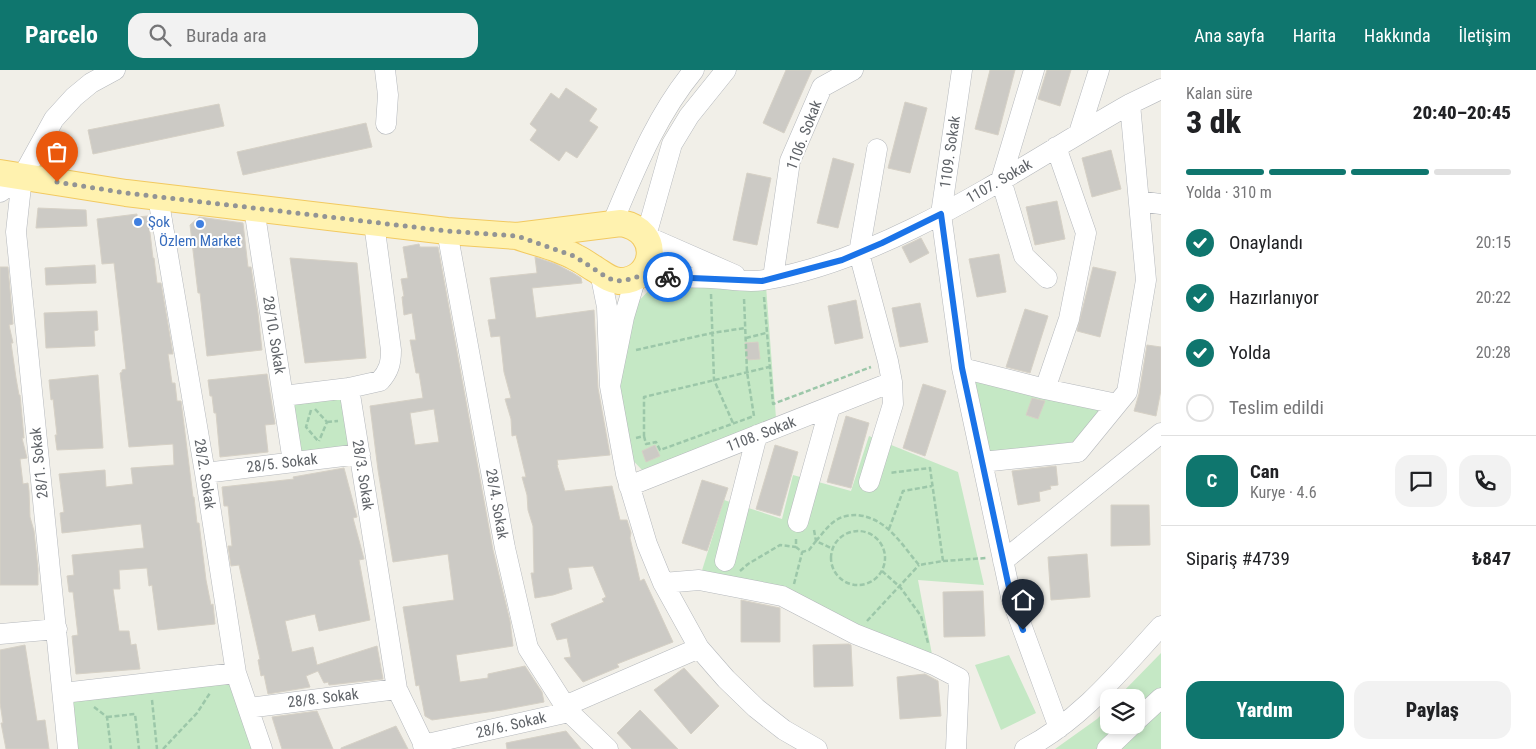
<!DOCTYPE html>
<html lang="tr">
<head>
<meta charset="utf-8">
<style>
	body { margin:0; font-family:"Roboto Condensed",sans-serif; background:#f2f2f2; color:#202124; height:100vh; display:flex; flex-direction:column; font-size:19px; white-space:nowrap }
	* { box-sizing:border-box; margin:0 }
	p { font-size:16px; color:#757577 }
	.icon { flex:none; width:28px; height:28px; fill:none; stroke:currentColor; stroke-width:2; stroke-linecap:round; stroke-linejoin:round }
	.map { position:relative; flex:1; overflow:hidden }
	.panel { display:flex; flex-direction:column; background:#fff; width:375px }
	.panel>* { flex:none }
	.fabs { position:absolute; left:1100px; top:619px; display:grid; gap:10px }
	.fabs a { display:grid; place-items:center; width:45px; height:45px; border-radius:10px; background:#fff; box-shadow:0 2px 8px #0003; font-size:25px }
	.pin { position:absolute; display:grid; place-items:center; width:42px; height:42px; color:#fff; margin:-51px -21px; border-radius:50% 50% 50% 0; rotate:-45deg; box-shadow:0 0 5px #0007 }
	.pin .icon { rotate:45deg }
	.courier { position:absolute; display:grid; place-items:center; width:50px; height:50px; margin:-25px; border:4px solid #1a73e8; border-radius:50%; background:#fff; color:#222; box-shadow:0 1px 6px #0007 }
	.summary em { font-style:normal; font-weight:800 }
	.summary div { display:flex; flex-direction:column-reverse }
	.summary { display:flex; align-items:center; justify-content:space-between; height:85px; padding:0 25px }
	h1 { font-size:32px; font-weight:800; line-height:38px }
	.bar { display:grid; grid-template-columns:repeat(4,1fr); gap:8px 5px; align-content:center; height:60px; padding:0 25px }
	.bar i { height:6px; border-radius:4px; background:#e0e0e0 }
	.bar .on { background:#0f766e }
	.bar p { grid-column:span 4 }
	.line { display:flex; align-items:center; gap:12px; padding:0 25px; border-top:1px solid #e0e0e0 }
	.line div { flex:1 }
	.round { display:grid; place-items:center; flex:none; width:52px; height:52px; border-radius:15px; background:#f2f2f2 }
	ol { padding:0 25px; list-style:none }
	li { display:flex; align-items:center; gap:15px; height:55px }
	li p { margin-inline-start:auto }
	li .icon { padding:5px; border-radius:50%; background:#0f766e; color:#fff; stroke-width:4 }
	li:last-child { color:#757577 }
	li i { width:28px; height:28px; border:2px solid #e0e0e0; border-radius:50% }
	.action { display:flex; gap:10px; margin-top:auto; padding:10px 25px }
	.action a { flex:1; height:58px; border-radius:15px; background:#0f766e; color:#fff; font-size:20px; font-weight:800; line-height:58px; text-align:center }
	.action a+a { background:#f2f2f2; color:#202124 }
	header { display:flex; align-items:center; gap:30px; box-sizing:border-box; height:70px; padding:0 25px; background:#0f766e; color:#fff }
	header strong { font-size:24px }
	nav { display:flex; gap:28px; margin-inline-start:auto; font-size:18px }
	.search { width:350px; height:45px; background:#f2f2f2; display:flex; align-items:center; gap:12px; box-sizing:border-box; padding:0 18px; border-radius:15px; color:#757577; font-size:19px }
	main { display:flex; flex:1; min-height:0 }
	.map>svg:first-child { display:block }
</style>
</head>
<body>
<header>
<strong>Parcelo</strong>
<div class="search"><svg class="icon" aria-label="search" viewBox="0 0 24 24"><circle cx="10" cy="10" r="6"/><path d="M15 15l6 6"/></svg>Burada ara</div>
<nav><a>Ana sayfa</a><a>Harita</a><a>Hakkında</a><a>İletişim</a></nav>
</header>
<main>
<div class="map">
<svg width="1161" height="679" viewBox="0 0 1161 679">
	<rect width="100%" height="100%" fill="#f1efe8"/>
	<path fill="#c5e8c5" d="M657,212L766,216L776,348L642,400L626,383L616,317L630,240Z
		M962,298L1117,334L1078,382L982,392Z
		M349,318L360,384L293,392L283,326Z
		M869,366L958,402L984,515L918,510L934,595L783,526L699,510L724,430L782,449L793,405L851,421Z
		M1161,583V679H1055L1097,649L1109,637V655H1136V628L1118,627Z
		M1009,585L1036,643L1001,660L975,595Z
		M236,603L262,679H68L63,623Z"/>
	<path fill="#cccac5" stroke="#d6d1c6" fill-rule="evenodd" d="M786,0H812L784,63L763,53Z
		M990,0H1015L998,65L975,59Z
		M1047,0H1071L1060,36L1038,29Z
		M566,18L597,39L589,51L598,57L577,88L566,81L559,91L530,70L537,60L530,54L551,23L559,29Z
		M905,32L927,38L910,103L888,98Z
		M219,34L224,56L93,84L88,60Z
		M366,53L372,77L243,105L237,82Z
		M1111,80L1121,119L1092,127L1082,88Z
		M833,88L854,94L838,158L817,153Z
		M747,103L771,108L757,175L733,170Z
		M1057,131L1065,169L1035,175L1026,137Z
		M38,138L86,140L87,156L36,158Z
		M137,144V147L148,146L153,188H154L157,213H161L173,284H168L172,313H175L177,331H181L193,427H194L197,453H199L206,510L211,535L213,534L215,554L158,560L152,515L149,516L147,498L119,500L120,519H113L119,561H129L131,575L136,574L140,599L76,604L72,566L78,565L73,522H69L67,506L74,505L72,485L144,478L141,454L62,463L60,443L64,442L59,404L105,400L106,417L133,414L131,398L174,395L173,374L129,377L120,303L122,302V300L126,299L114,193L102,194L97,149Z
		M199,147L243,153L248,197H251L258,243L262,280L207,286L200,223H198L190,155Z
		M921,168L929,183L910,193L902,177Z
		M419,174L420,177H438L493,480L510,551L513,576L456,585L460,612L488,608V604L525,596L542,622L544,632L502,640L432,650L425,646L419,615L416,616L403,537L454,530L448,484L393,492L378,400L370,336L423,328L419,303H416L410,270H416L412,243L404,245L402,227L404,226L401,209L408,208L403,177ZM434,339L439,372L415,375L410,343Z
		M999,184L1006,222L977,227L969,189Z
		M535,187L556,194L573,203L581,208L582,213L532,218L536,248L594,240L598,318L610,385L557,390L558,395H557L565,421L612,416L620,450H627L631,463L630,468L640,511L644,509L673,572L617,594L619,597L583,612L564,588L571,587L567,568L557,570L551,554L604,532L602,529L606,527L593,496L568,498L572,519L553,525L535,528L531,503H534L533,456L528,440L527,425L522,407H526L516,365L512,366L511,349L505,329L511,328L504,302L500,266L491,267L488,250L496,249L490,208L537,203Z
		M290,188L357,193L366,288L305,293Z
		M95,195L96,213L46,215L45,198Z
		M0,197H8L13,254L9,255L13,273H11L16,308L19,325H20L24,368H22L27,388L20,389L23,414L28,413L29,421L30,447L34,461L38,499V515H0Z
		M1093,197L1116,202L1100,267L1077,261Z
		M856,230L863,268L835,274L828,236Z
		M920,233L928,272L900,277L892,238Z
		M1025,239L1048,246L1030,303L1006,297Z
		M97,241L98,260L94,261L95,276L46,278L44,243Z
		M758,272L760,289L747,290L745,273Z
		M1147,275L1161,277V320L1156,346L1134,341L1139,324Z
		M267,304L275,354L265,355L268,382L220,387L216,343H214L212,326H210L208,310Z
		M98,305L103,378L57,380L55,365H57L53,329L51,330L49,310Z
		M923,314L946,321L925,386L903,378Z
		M1032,328L1045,331L1038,349L1026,345Z
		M846,346L869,353L851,418L827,412Z
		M655,375L660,386L646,392L642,381Z
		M775,375L798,382L780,446L756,439Z
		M1056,396L1058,415L1050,416L1051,419L1039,422L1040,431L1018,435L1012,401Z
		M344,398L357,447L353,448L364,489L359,490L370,550L319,561L315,544L285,551L292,582L313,577L317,595L377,576L383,609L329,615L328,612L324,613L318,601L306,606L310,617L268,624L264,605L261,606L258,590L260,589L239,495L231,496L228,476H232L228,436H224L222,417L294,409L293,407Z
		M702,410L728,418L707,481L682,473Z
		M1111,435H1149L1150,475L1111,476Z
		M1087,484L1090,527L1051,530L1048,487Z
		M983,521L985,566L944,567L943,522Z
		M741,530L780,538V572H741Z
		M849,574L851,575L853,616L814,617L813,575Z
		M25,575L37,651L45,650L49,679H6L1,653H3L0,633V580Z
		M684,598L719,636L691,664L654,620Z
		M925,604L938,611L941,646L900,649L897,607Z
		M640,640L678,679H632L617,663Z
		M317,641L333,679H282L272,647Z
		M396,656L408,679H341V678Z
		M566,661L581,679H507L506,673Z"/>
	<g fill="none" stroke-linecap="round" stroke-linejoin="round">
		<defs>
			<path id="minor" d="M385,0L388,25L386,54
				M726,0L689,46L672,74L646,166L735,205
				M962,0L941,144L962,298L1011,527L1059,658
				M1034,0L1001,110L1024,186L1047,208
				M1079,63L1099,0
				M1056,77L1086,163L1069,249L1045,319L1117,334
				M0,122L22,107
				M158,127L205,403L236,603L262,679
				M1139,131L1161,134
				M254,138L293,392
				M612,154C635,100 656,46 694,0
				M447,161L505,478L528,578L569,642L608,679
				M600,202L607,237L610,316L624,247L636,207C661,207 686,207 711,208C728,209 748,213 764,210C893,188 1017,98 1130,34L1161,19
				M773,208L790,91L822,17L853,0
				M962,298L1045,319
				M610,316L626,404L647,474L663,513L699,578L726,609L756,638L784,660L817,679
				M349,318L397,619L426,679
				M283,326L349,318L380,311C389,301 391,293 391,280L374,153
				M982,392L1078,382L1127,322L1146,210L1130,34
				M205,403L360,384
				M869,412L893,334L892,312L888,291L859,183L877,79
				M629,416L892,312
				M798,452L830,337
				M725,491L757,365
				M1003,491L1161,363
				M663,513L699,510L782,526L855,564L934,595L959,608L956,679
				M0,564L57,559
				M63,623L236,603
				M565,636L699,578
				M248,638L397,619
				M1136,651L1161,628
				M423,675L569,642
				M68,679L16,162L22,107L54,49L74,27L91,13L115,0
				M1025,679C1081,650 1120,601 1161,556
				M1107,679L1132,655"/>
			<path id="major" d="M0,103L126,123L447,161L517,166L621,153C664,161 655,212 619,211C609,210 603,204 595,199C588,195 582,190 575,187C558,177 536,173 517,166"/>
		</defs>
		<use href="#minor" stroke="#b5b8bc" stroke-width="21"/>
		<use href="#major" stroke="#f2c960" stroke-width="28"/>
		<path stroke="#9cc7a9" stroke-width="2.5" stroke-dasharray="5 2.5" stroke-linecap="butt" d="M711,224L714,310L733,353
			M764,227L773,334L871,297
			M746,268L766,263
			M636,280L712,263L745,258
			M315,339L327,352L319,371
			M311,340L306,357L319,372
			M327,352L338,351
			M644,366L646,374L656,372L660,380L754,346L747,302L744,228
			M636,368L644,366V327L769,297
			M889,459L903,421L932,416
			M814,460L816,471
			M831 488a27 27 0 1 1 54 0a27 27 0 1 1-54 0Z
			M796,469V477L802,482L809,480L816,471L833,479
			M816,471C823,463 829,454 838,449C843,446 851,445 857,445C887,448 901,474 919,495L943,491L930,398L889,403
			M943,491L986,488
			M740,501L748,494L780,475L796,477
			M882,501L900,517L921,546L928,573
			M794,514L802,483
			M867,551L919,495
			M152,630L157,679
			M94,637L107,647L111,679
			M107,647L135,644L139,679
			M163,679L197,643L210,623"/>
		<use href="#minor" stroke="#fff" stroke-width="20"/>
		<use href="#major" stroke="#fff2af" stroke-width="26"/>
	</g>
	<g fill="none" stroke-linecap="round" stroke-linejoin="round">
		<path stroke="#929495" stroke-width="5" stroke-dasharray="0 9" d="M57,112L126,123L271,140L447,161L517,166L574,186L608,208L617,211L627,210L636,207H668"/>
		<path stroke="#1a73e8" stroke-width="6" d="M668,207L762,211L842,190L882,173L941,144L962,298L1011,527L1023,560"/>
	</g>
	<g fill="#3f7fe0" stroke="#fff" stroke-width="2">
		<circle cx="138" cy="152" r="5"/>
		<circle cx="200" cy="154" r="5"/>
	</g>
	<g text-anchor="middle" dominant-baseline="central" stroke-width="4" stroke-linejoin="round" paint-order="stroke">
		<g font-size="15" fill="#5f6368" stroke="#fff">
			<text transform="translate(804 65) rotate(-69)">1106. Sokak</text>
			<text transform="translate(950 82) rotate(-82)">1109. Sokak</text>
			<text transform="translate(999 111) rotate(-30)">1107. Sokak</text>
			<text transform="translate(274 265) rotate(81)">28/10. Sokak</text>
			<text transform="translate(761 364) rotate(-21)">1108. Sokak</text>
			<text transform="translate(39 393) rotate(-96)">28/1. Sokak</text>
			<text transform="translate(282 393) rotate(-7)">28/5. Sokak</text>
			<text transform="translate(205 404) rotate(81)">28/2. Sokak</text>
			<text transform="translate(363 405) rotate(81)">28/3. Sokak</text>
			<text transform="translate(497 434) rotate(80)">28/4. Sokak</text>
			<text transform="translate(323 628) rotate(-7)">28/8. Sokak</text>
			<text transform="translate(511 655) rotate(-13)">28/6. Sokak</text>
		</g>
		<g font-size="15" fill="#366cbe" stroke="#fff" text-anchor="start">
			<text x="148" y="152">Şok</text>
			<text x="200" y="171" text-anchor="middle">Özlem Market</text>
		</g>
	</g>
</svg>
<div class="fabs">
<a><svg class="icon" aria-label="layers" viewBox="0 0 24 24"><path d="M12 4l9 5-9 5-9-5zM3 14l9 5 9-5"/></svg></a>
</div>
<div class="pin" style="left:57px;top:112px;background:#ea580c"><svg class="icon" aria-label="bag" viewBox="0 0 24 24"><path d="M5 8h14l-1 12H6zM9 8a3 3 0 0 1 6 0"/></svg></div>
<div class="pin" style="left:1023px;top:560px;background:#1f2937"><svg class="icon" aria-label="home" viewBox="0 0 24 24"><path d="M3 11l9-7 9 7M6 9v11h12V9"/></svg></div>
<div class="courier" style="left:668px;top:207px"><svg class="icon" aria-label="bike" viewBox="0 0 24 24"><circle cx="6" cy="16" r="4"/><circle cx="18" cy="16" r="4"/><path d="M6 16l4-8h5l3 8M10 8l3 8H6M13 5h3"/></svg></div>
</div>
<section class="panel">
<div class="summary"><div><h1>3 dk</h1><p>Kalan süre</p></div><em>20:40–20:45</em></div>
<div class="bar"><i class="on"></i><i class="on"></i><i class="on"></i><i></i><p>Yolda · 310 m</p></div>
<ol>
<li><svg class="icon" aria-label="check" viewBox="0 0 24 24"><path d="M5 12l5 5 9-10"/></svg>Onaylandı<p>20:15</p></li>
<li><svg class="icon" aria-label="check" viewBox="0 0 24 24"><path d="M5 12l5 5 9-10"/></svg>Hazırlanıyor<p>20:22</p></li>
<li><svg class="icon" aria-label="check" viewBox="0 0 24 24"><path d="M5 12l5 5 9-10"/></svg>Yolda<p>20:28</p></li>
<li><i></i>Teslim edildi</li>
</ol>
<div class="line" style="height:90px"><b class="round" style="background:#0f766e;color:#fff">C</b><div><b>Can</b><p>Kurye · 4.6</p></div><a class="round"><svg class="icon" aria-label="chat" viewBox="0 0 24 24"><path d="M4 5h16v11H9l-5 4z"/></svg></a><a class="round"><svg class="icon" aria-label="phone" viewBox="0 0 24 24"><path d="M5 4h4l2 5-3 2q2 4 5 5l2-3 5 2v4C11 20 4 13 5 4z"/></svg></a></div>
<div class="line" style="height:65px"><div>Sipariş #4739</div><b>₺847</b></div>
<div class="action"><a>Yardım</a><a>Paylaş</a></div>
</section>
</main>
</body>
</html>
